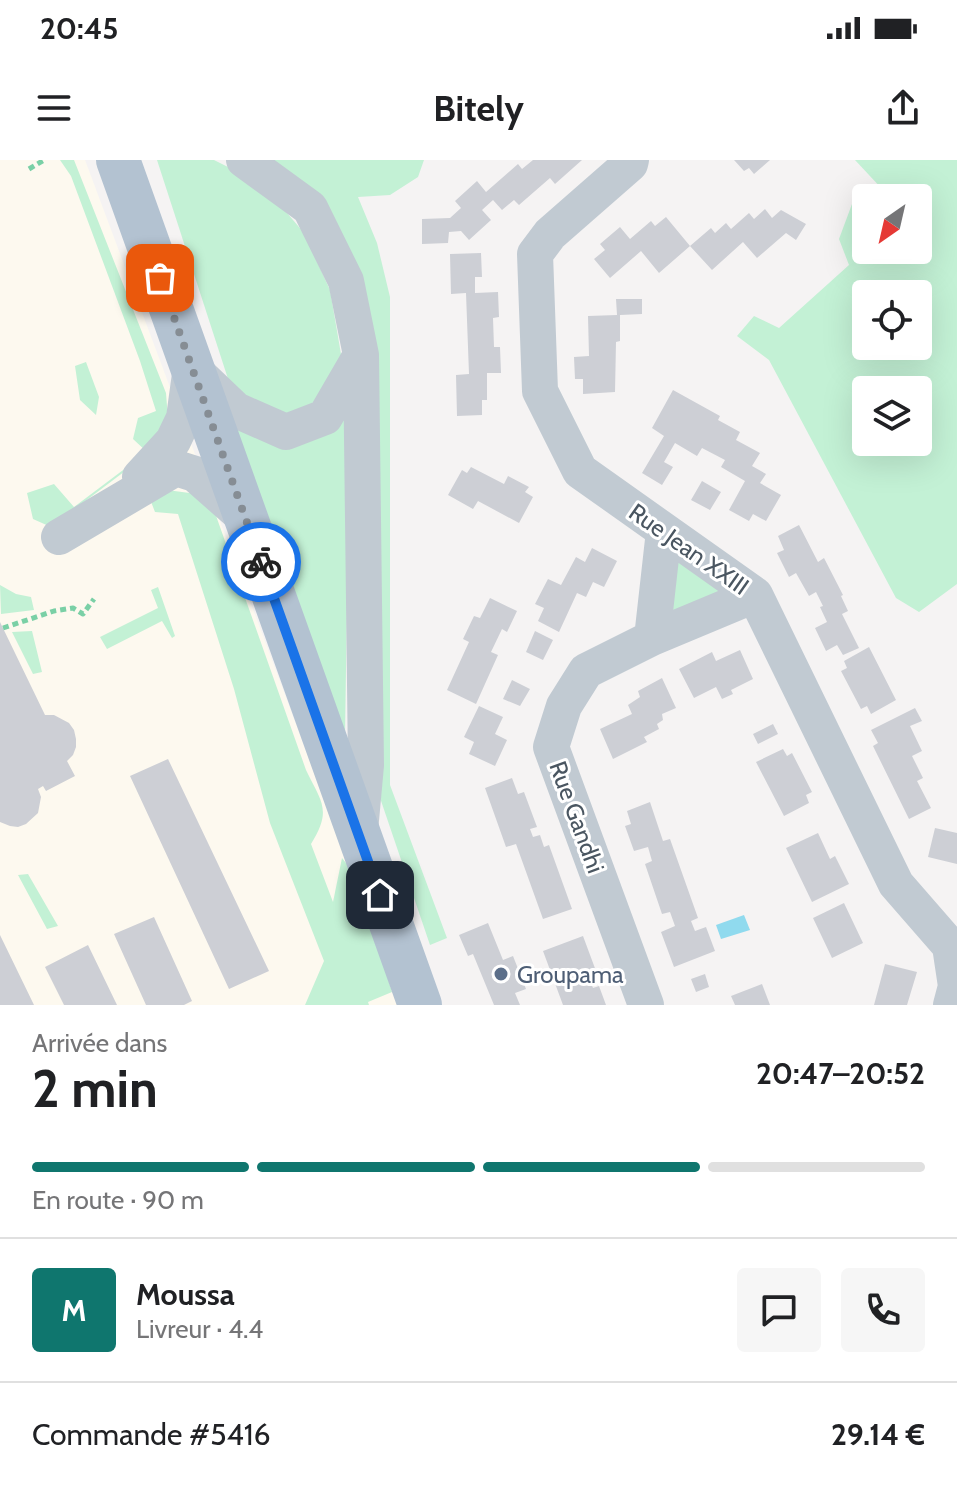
<!DOCTYPE html>
<html lang="fr">
<head>
<meta charset="utf-8">
<style>
	body { margin:0; font-family:Cabin,sans-serif; background:#f6f6f6; color:#202124; height:100vh; display:flex; flex-direction:column; font-size:30px; white-space:nowrap }
	* { box-sizing:border-box; margin:0 }
	p { font-size:26px; color:#757577 }
	.icon { flex:none; width:44px; height:44px; fill:none; stroke:currentColor; stroke-width:2; stroke-linecap:round; stroke-linejoin:round }
	.map { position:relative; height:845px; overflow:hidden }
	.panel { display:flex; flex-direction:column; background:#fff; flex:1 }
	.panel>* { flex:none }
	.needle { width:52px; rotate:214deg }
	.buttons { position:absolute; left:852px; top:24px; display:grid; gap:16px }
	.buttons a { display:grid; place-items:center; width:80px; height:80px; border-radius:8px; background:#fff; box-shadow:0 8px 32px #0002; font-size:40px }
	.pin { position:absolute; display:grid; place-items:center; width:68px; height:68px; color:#fff; margin:-34px; border-radius:16px; box-shadow:0 4px 12px #0006 }
	.courier { position:absolute; display:grid; place-items:center; width:80px; height:80px; margin:-40px; border:6px solid #1a73e8; border-radius:50%; background:#fff; color:#222; box-shadow:0 2px 10px #0007 }
	.overview em { font-style:normal; font-weight:800 }
	.overview div { display:flex; flex-direction:column-reverse }
	.overview { display:flex; align-items:center; justify-content:space-between; height:136px; padding:0 32px }
	h1 { font-size:52px; font-weight:800; line-height:60px }
	.bar { display:grid; grid-template-columns:repeat(4,1fr); gap:12px 8px; align-content:center; height:96px; padding:0 32px }
	.bar i { height:10px; border-radius:6px; background:#e0e0e0 }
	.bar .current { background:#0f766e }
	.bar p { grid-column:span 4 }
	.line { display:flex; align-items:center; gap:20px; padding:0 32px; border-top:2px solid #e0e0e0 }
	.line div { flex:1 }
	.round { display:grid; place-items:center; flex:none; width:84px; height:84px; border-radius:8px; background:#f6f6f6 }
	.status { display:flex; justify-content:space-between; align-items:center; height:56px; padding:0 40px; background:#fff; direction:ltr }
	.status svg { height:22px; fill:currentColor }
	header { display:flex; justify-content:space-between; align-items:center; height:104px; padding:0 32px; background:#fff; font-size:36px; font-weight:800 }
	.map>svg:first-child { display:block }
</style>
</head>
<body>
<div class="status"><b>20:45</b><svg viewBox="0 0 49 12"><path d="M0 12V9h3v3zM5 12V6h3v6zM10 12V3h3v9zM15 12V0h3v12zM26 1h20v11H26zM47 4h2v5h-2z"/></svg></div>
<header><svg class="icon" aria-label="menu" viewBox="0 0 24 24"><path d="M4 6h16M4 12h16M4 18h16"/></svg>Bitely<svg class="icon" aria-label="share" viewBox="0 0 24 24"><path d="M12 15V3M7 8l5-5 5 5M5 13v7h14v-7"/></svg></header>
<div class="map">
<svg width="957" height="845" viewBox="0 0 957 845">
	<rect width="100%" height="100%" fill="#f5f3f3"/>
	<path fill="#fdf9ef" d="M0,0H85L401,845H0Z"/>
	<path fill="#c3f1d5" fill-rule="evenodd" d="M60,0H74L166,233L168,259L149,293L51,367L33,359L27,333L54,324L74,347L147,292L133,279L138,258L156,251L140,201L71,16Z
		M157,0H214L244,15L282,47L304,73L330,130L342,200L331,227L302,252L279,254L246,242L230,225Z
		M272,0H424L418,17L390,35L358,37L377,83L390,137V625L447,778L430,785L377,629L375,227Z
		M855,0H957V424L919,452L896,438L769,200L737,176L754,156L779,168L849,105L839,79L852,44L883,30ZM866,38H918V90H866ZM866,134H918V186H866ZM866,230H918V282H866Z
		M86,202L99,237L96,255L80,240L75,206Z
		M350,245L345,575L234,267Z
		M167,330L197,334L214,350L306,610C322,643 332,650 311,684L333,742L342,698L357,717L392,832L368,842L369,845H305L324,801L270,663L234,529L178,354L155,352L148,334Z
		M672,392L730,432L673,455Z
		M0,425L16,434L31,437L34,450L1,454Z
		M158,427L175,476L172,478L162,461L107,489L100,477L158,448L151,430Z
		M32,471L42,512L33,514L12,472Z
		M28,714L58,766L47,769L18,715Z"/>
	<path fill="#90daee" d="M744,755L750,770L721,779L716,765Z"/>
	<path fill="#cdcfd5" d="M533,0H582L555,24L550,18L519,45L514,40L502,50L493,40L482,50L491,60L469,80L461,71L449,72L448,83L422,84V59L450,58L461,48L455,41L477,21L486,32L518,4L522,9Z
		M734,0H770L754,14L749,8L744,11Z
		M765,49L772,58L781,50L806,64L796,80L786,73L757,98L743,82L712,110L690,86L711,68L715,73L726,63L731,69L749,53L754,59Z
		M666,57L690,86L659,113L641,91L610,118L594,99L605,90L600,84L620,67L630,79L651,61L655,66Z
		M481,93L482,117H475V133L498,132L499,157L493,158L494,187H500L501,213H487V240H482V255L457,256L456,215L469,214L466,133L451,134L450,94Z
		M616,139H642V154L620,155V181L616,182L615,232L583,234V219H575L574,197L589,196L588,156L617,155Z
		M673,230L720,256L718,260L740,272L736,280L760,293L752,306L766,314L760,323L781,335L766,361L753,354L749,361L729,350L745,321L721,307L725,300L702,288L697,296L675,283L664,302L673,307L662,325L642,313L664,276L652,268Z
		M471,307L504,324L508,316L529,327L525,332L533,337L519,363L478,341L473,349L448,335L462,310L467,313Z
		M702,321L721,332L710,350L691,340Z
		M799,365L818,402L824,398L843,435L841,436L848,451L842,454L859,488L843,495L837,485L826,491L815,468L827,462L820,447L823,446L816,432L809,436L796,413L789,417L777,393L784,390L778,376Z
		M592,388L617,401L604,427L593,422L586,437L577,433L559,472L538,461L544,448L535,444L548,419L561,425L576,397L585,402Z
		M490,438L517,451L507,472L502,469L491,492L498,495L476,544L447,530L469,482L463,479L474,456L480,458Z
		M0,462L45,555H54L69,563L74,570L76,579V587L73,595L67,601L75,616L46,631L43,626L38,629L41,637L38,653L26,664L18,667L10,666L0,662Z
		M535,471L553,480L543,500L526,492Z
		M869,487L896,540L871,554L867,546L861,549L841,511L847,508L844,501Z
		M740,490L753,519L731,530L733,534L722,539L716,527L694,538L679,509L712,492L716,501Z
		M662,518L676,548L662,554L663,560L657,564L659,569L644,577L647,582L613,599L600,569L632,554L628,545L640,537L638,531Z
		M512,520L530,529L520,546L503,539Z
		M479,546L503,557L495,574L507,580L495,606L469,594L474,582L464,577Z
		M915,548L922,561L910,566L922,591L912,596L923,618L917,621L931,648L909,659L873,586L878,583L871,570Z
		M773,564L778,574L758,584L753,574Z
		M783,589L787,596L792,593L812,632L806,635L809,643L784,656L756,602Z
		M168,599L269,811L229,829L130,616Z
		M512,618L518,634L524,632L537,667L530,669L533,677L540,675L544,687L549,685L572,749L543,759L516,684L506,687L485,628Z
		M650,642L663,681L670,679L698,758L691,761L695,771L706,767L715,791L674,807L661,772L675,766L670,752L662,754L645,704L652,701L648,687L634,691L625,666L631,664L627,651Z
		M935,668L957,673V704L928,697Z
		M818,673L830,699L835,696L849,724L812,742L786,688Z
		M844,743L863,783L832,798L813,758Z
		M154,757L192,841L184,845H146L114,774Z
		M488,763L503,800L513,796L526,829L515,833L520,845H494L473,794L468,796L459,775Z
		M0,775L34,845H0Z
		M583,776L596,811L587,814L593,828L599,826L606,845H563L543,791Z
		M88,785L117,845H64L45,807Z
		M885,804L917,812L907,845H874Z
		M705,814L709,827L696,832L691,819Z
		M762,824L770,845H735L731,836Z"/>
	<g fill="none" stroke-linecap="round" stroke-linejoin="round">
		<path stroke="#7ad0a6" stroke-width="5" stroke-dasharray="6 4" stroke-linecap="butt" d="M29,9L44,0
			M3,468L54,451L73,448L83,454L94,439"/>
		<path stroke="#c1cad2" stroke-width="36" d="M244,0L310,48L346,121L361,195L366,605L360,671
			M631,0L630,4L550,74L535,94L540,231L580,311L755,435L896,724L950,786L956,826L951,845
			M192,208L236,250L286,272L325,257L361,195
			M140,317L173,281L184,258L191,207
			M59,377L176,308L195,314L246,359
			M652,478L664,371
			M646,845L551,587L564,546L586,511L652,478L755,435"/>
		<path stroke="#b3c2d1" stroke-width="44" d="M118,0L420,845"/>
	</g>
	<g fill="none" stroke-linecap="round" stroke-linejoin="round">
		<path stroke="#868d94" stroke-width="8" stroke-dasharray="0 14.4" d="M160,118L261,402"/>
		<path stroke="#1a73e8" stroke-width="10" d="M261,402L380,735"/>
	</g>
	<circle fill="#5c6f8a" stroke="#fff" stroke-width="3" cx="501" cy="814" r="8"/>
	<g text-anchor="middle" dominant-baseline="central" stroke-width="6" stroke-linejoin="round" paint-order="stroke">
		<g font-size="24" fill="#4a5661" stroke="#fff">
			<text transform="translate(689 389) rotate(35)">Rue Jean XXIII</text>
			<text transform="translate(577 657) rotate(70)">Rue Gandhi</text>
		</g>
		<g font-size="24" fill="#4e5e75" stroke="#fff" text-anchor="start">
			<text x="517" y="814">Groupama</text>
		</g>
	</g>
</svg>
<div class="buttons">
<a><svg class="needle" viewBox="-14 -14 28 28"><path d="M0-13l5 13h-10z" fill="#e53935"/><path d="M0 13l5-13h-10z" fill="#757577"/></svg></a>
<a><svg class="icon" aria-label="locate" viewBox="0 0 24 24"><circle cx="12" cy="12" r="6"/><path d="M12 2v4M12 18v4M2 12h4M18 12h4"/></svg></a>
<a><svg class="icon" aria-label="layers" viewBox="0 0 24 24"><path d="M12 4l9 5-9 5-9-5zM3 14l9 5 9-5"/></svg></a>
</div>
<div class="pin" style="left:160px;top:118px;background:#ea580c"><svg class="icon" aria-label="bag" viewBox="0 0 24 24"><path d="M5 8h14l-1 12H6zM9 8a3 3 0 0 1 6 0"/></svg></div>
<div class="pin" style="left:380px;top:735px;background:#1f2937"><svg class="icon" aria-label="home" viewBox="0 0 24 24"><path d="M3 11l9-7 9 7M6 9v11h12V9"/></svg></div>
<div class="courier" style="left:261px;top:402px"><svg class="icon" aria-label="bike" viewBox="0 0 24 24"><circle cx="6" cy="16" r="4"/><circle cx="18" cy="16" r="4"/><path d="M6 16l4-8h5l3 8M10 8l3 8H6M13 5h3"/></svg></div>
</div>
<section class="panel">
<div class="overview"><div><h1>2 min</h1><p>Arrivée dans</p></div><em>20:47–20:52</em></div>
<div class="bar"><i class="current"></i><i class="current"></i><i class="current"></i><i></i><p>En route · 90 m</p></div>
<div class="line" style="height:144px"><b class="round" style="background:#0f766e;color:#fff">M</b><div><b>Moussa</b><p>Livreur · 4.4</p></div><a class="round"><svg class="icon" aria-label="chat" viewBox="0 0 24 24"><path d="M4 5h16v11H9l-5 4z"/></svg></a><a class="round"><svg class="icon" aria-label="phone" viewBox="0 0 24 24"><path d="M5 4h4l2 5-3 2q2 4 5 5l2-3 5 2v4C11 20 4 13 5 4z"/></svg></a></div>
<div class="line" style="height:104px"><div>Commande #5416</div><b>29.14 €</b></div>
</section>
</body>
</html>
